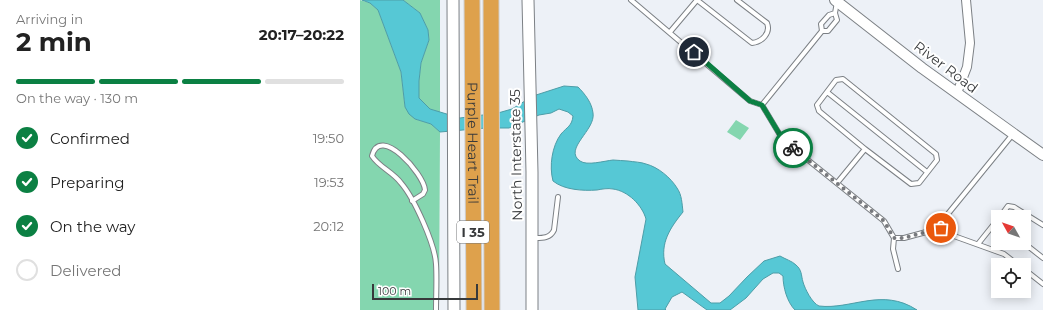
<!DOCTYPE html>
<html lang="en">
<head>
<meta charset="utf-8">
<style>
	body { margin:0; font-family:Montserrat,sans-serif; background:#f2f2f2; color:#222; height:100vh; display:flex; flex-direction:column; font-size:15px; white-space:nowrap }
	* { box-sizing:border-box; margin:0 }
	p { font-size:13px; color:#767676 }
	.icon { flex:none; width:22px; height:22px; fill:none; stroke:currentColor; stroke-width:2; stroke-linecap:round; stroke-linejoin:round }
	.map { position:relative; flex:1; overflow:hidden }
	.panel { display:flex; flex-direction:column; background:#fff; width:360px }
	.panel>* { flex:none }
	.needle { width:26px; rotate:310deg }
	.fabs { position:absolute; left:631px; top:210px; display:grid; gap:8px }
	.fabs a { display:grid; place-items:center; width:40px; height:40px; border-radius:0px; background:#fff; box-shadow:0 2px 10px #0003; font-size:20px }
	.scale { position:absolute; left:12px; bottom:10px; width:106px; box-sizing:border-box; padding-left:4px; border:2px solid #37393b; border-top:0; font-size:11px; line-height:14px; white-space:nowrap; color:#37393b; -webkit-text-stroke:3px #fff; paint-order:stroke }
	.pin { position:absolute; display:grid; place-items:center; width:34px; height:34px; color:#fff; margin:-17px; border:2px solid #fff; border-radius:50%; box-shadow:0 1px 4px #0007 }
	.courier { position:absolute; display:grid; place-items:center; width:40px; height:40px; margin:-20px; border:3px solid #0b8043; border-radius:50%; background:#fff; color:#222; box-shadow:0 1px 5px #0007 }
	.summary em { font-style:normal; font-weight:700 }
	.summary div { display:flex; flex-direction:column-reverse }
	.summary { display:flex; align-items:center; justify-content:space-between; height:68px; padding:0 16px }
	h1 { font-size:26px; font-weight:700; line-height:30px }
	.bar { display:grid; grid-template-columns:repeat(4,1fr); gap:6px 4px; align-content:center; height:48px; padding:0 16px }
	.bar i { height:5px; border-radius:3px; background:#e0e0e0 }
	.bar .active { background:#0b8043 }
	.bar p { grid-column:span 4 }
	ol { padding:0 16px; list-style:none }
	li { display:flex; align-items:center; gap:12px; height:44px }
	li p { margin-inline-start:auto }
	li .icon { padding:4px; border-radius:50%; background:#0b8043; color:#fff; stroke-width:4 }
	li:last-child { color:#767676 }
	li i { width:22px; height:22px; border:2px solid #e0e0e0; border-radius:50% }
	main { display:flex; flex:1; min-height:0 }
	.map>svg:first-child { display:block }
</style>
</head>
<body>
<main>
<section class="panel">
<div class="summary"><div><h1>2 min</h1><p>Arriving in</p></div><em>20:17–20:22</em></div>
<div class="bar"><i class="active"></i><i class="active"></i><i class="active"></i><i></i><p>On the way · 130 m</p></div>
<ol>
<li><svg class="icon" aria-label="check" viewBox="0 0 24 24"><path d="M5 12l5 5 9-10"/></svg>Confirmed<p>19:50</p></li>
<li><svg class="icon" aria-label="check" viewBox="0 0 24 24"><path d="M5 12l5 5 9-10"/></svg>Preparing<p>19:53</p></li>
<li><svg class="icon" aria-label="check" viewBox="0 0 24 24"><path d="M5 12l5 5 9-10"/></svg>On the way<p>20:12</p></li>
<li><i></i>Delivered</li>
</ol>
</section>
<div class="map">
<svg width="683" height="310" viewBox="0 0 683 310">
	<rect width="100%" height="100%" fill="#edf1f7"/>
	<path fill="#84d6af" d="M0,0L10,3L18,10L41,72L45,107L55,119L71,124L80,132L79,310H0Z
		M43,0H80V113L70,109L59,98V81L61,63L69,40L68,30L60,13Z
		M376,120L389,128L380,140L367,132Z"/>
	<path fill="#56c8d5" stroke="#4d9da7" d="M2,0H43L60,13L68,30L69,40L61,63L59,81V98L70,109L100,118L138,113L152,109L173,96L204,86L218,87C225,94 232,103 233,113C236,130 203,149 220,161C227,166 244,161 253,160C258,160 263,161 268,161C274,162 281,162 286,164C298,167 311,178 317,188C322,195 322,204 323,212C310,228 300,243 305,264L351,303H360L369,296L387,277L404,261L420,256C425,259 432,261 436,265C442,270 441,275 443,282C445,289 452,303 459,306C491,310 522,287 557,310H435C427,302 423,287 423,276L419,273H413L403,279L386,298L370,310H347L322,292L312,297L305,309L306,310H278L275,277L286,219C282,205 268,191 253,189C248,188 242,189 237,190C223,191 204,190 193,181C189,166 192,146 201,134C207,127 212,126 213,116L208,112L199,109L191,113L179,115L149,128H126L80,132L71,124L55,119L49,114L45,107L41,72L18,10L10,3Z"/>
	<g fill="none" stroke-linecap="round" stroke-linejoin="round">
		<defs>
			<path id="service" d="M271,0L390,101L402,105L423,140L524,221L534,238L533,249L538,269
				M337,0L392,43C402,42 411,33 407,23L377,0
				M462,31H468L477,20L475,13L477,2
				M462,31L461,24L469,15L475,13
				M310,32L337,0
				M467,92L567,172
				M402,105L462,31
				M477,183L505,149L459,111L457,105L476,80L483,79L576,154L577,160L559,183L551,184L505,149
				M52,201L63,194L65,190C64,174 20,124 12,156C19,167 33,172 41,183C54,198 75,244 76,264C77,279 76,295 76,310
				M640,217L648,206L654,207L683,225
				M581,228L587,215L653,134
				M172,238C181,238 190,239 194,230L198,197
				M534,238H544L581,228L594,236L644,254L658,265
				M664,243L683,258
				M618,244L638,219
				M664,269L683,284"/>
			<path id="minor" d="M597,93L607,67L610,43L606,0"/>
			<path id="tertiary" d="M475,0L562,68L683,155"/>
			<path id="secondary" d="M93,0L94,310
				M168,0L172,172V310"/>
			<g id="motorway">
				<path id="s1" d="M112,0L114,310"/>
				<path d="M131,0L132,310"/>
			</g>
		</defs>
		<use href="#service" stroke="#7c8085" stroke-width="6"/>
		<use href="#minor" stroke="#7c8085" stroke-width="10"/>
		<use href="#tertiary" stroke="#7c8085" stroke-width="12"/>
		<use href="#secondary" stroke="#7c8085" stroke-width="13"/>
		<use href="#motorway" stroke="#cfcfd0" stroke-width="17"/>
		<use href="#service" stroke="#fff" stroke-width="4"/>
		<use href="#minor" stroke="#fff" stroke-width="8"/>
		<use href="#tertiary" stroke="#fff" stroke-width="10"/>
		<use href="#secondary" stroke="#fff" stroke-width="11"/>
		<use href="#motorway" stroke="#dea14c" stroke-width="15"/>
	</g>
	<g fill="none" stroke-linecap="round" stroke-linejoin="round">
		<path stroke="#77797d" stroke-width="4" stroke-dasharray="0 7.2" d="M433,148L524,221L534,238H544L581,228"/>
		<path stroke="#0b8043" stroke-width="5" d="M334,52L390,101L402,105L423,140L433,148"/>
	</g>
	<g text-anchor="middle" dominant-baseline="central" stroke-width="4" stroke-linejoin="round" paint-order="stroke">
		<rect fill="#fff" stroke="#737476" stroke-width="1" x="97" y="221" width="32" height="22" rx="3"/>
		<g font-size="13" font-weight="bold" fill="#37393b">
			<text x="113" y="232">I 35</text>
		</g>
		<g font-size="14" fill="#37393b" stroke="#fff">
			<text transform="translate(586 67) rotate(37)">River Road</text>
			<text stroke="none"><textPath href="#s1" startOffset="143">Purple Heart Trail</textPath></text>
			<text transform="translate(156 155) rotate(-91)">North Interstate 35</text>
		</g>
	</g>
</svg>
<div class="fabs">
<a><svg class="needle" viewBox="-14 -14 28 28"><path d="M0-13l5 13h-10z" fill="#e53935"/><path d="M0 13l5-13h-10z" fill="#767676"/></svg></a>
<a><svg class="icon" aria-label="locate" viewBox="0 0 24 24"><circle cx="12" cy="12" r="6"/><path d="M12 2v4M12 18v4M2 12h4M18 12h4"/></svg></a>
</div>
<div class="scale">100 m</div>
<div class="pin" style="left:581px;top:228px;background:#ea580c"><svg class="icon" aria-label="bag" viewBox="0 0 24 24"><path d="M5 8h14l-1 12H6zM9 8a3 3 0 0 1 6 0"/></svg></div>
<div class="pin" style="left:334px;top:52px;background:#1f2937"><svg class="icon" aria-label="home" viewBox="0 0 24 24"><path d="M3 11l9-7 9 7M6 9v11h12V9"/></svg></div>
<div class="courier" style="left:433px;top:148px"><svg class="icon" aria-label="bike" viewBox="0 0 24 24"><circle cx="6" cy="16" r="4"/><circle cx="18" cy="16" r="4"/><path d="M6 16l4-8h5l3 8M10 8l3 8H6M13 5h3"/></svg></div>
</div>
</main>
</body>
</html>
